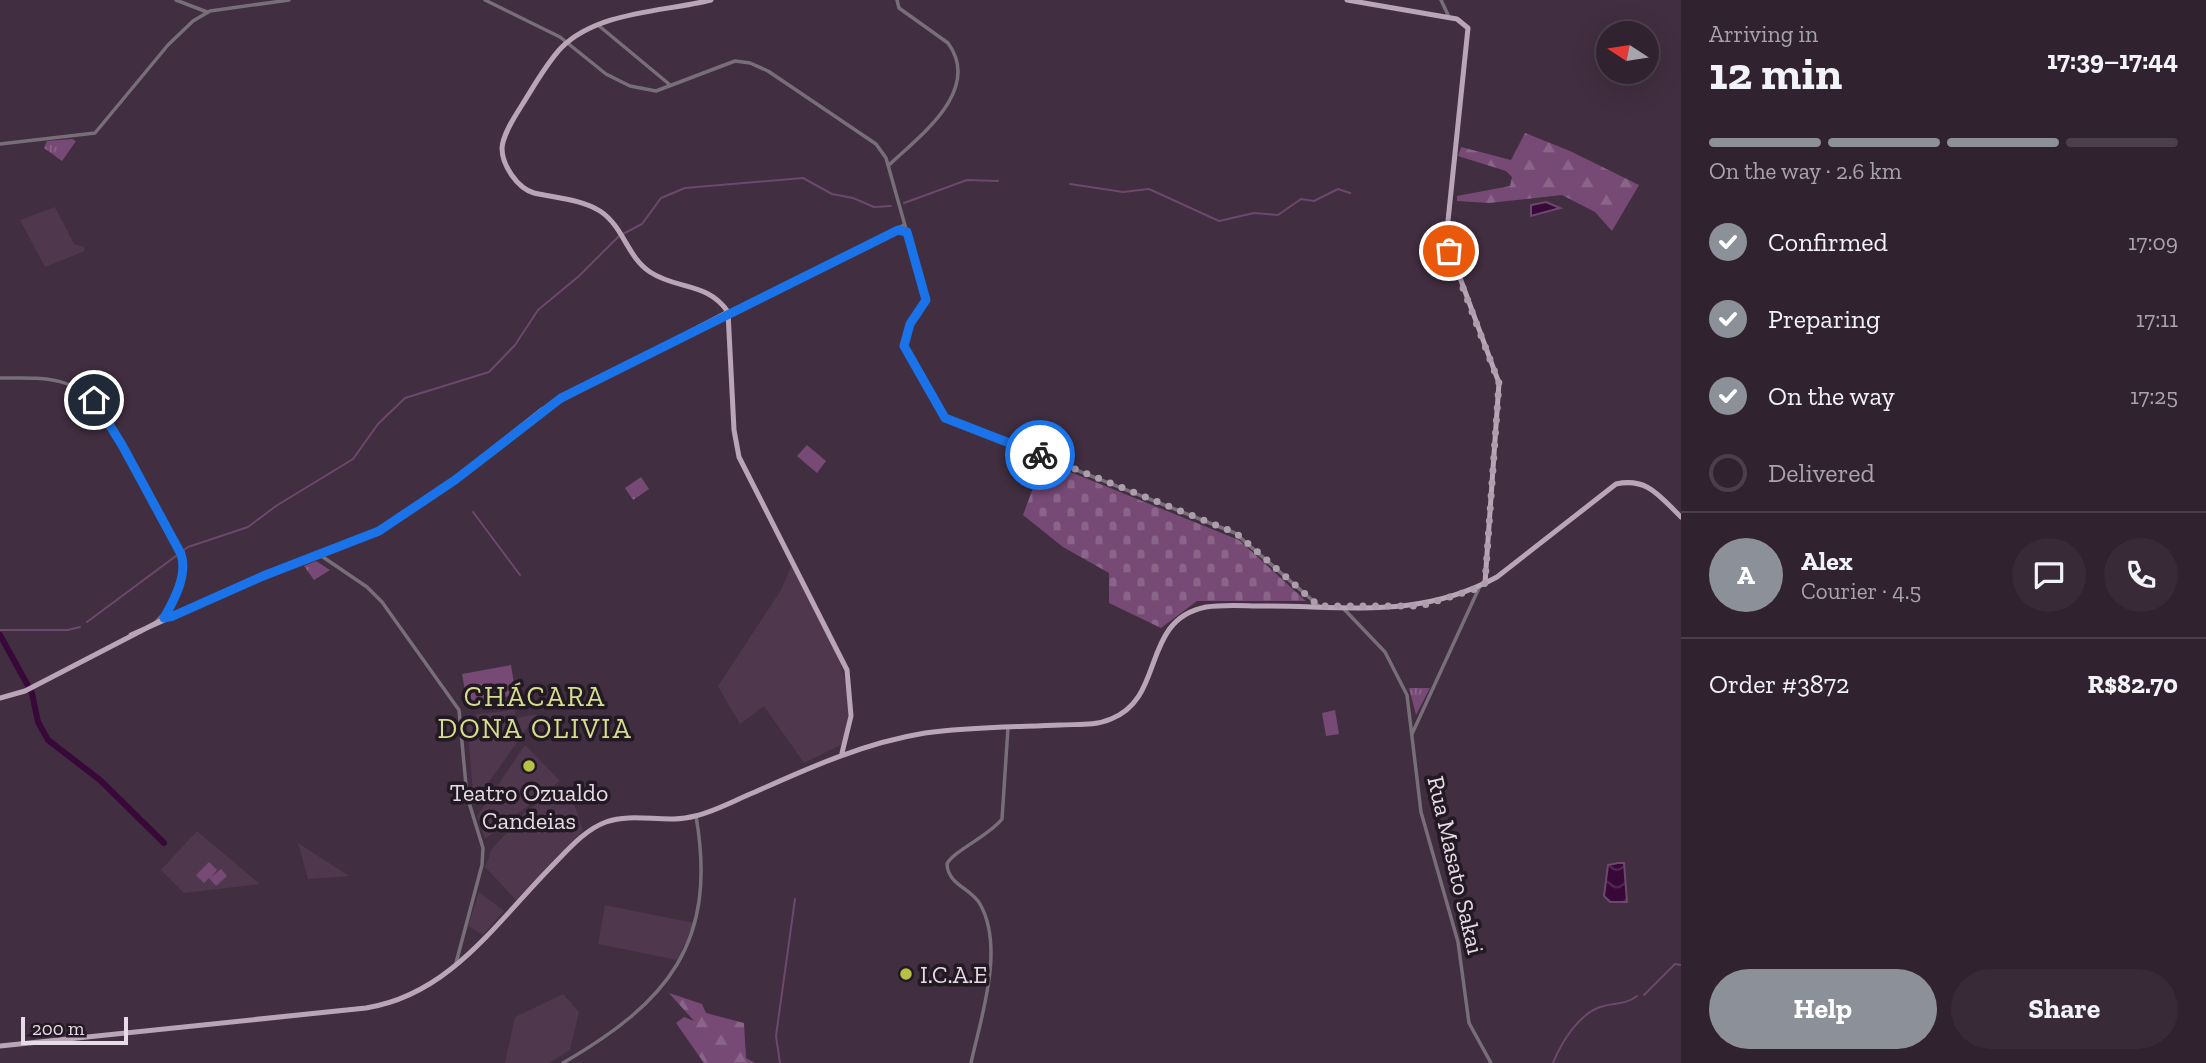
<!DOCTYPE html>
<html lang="en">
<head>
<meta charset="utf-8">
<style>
	body { margin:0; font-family:"Zilla Slab",serif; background:#392a38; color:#f1f3f6; height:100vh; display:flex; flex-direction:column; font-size:26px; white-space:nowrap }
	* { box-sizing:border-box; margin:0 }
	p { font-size:23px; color:#a8a4ab }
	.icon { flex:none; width:38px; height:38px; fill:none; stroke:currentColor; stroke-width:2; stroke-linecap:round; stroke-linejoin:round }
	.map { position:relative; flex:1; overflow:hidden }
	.drawer { display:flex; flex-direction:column; background:#312230; width:525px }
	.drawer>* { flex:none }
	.needle { width:46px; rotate:282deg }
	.buttons { position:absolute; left:1596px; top:21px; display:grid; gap:14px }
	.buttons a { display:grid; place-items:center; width:63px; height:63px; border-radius:50%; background:#312230; box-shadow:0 7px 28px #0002,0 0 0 2px #4c3f4c; font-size:35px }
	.scale { position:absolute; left:21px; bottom:18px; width:107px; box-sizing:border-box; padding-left:7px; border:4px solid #e7dbe6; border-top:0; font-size:19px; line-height:24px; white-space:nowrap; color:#e7dbe6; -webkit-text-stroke:5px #221922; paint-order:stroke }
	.pin { position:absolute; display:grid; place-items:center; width:60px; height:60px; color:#fff; margin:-30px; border:4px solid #fff; border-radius:50%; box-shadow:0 2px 7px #0007 }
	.courier { position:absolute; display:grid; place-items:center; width:70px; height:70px; margin:-35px; border:5px solid #1a73e8; border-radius:50%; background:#fff; color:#222; box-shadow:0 2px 9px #0007 }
	.head em { font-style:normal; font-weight:700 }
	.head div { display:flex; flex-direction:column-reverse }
	.head { display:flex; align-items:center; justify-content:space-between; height:119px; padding:0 28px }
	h1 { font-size:46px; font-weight:700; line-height:52px }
	.bar { display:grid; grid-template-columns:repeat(4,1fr); gap:10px 7px; align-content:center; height:84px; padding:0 28px }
	.bar i { height:9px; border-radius:5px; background:#4c3f4c }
	.bar .current { background:#8c9099 }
	.bar p { grid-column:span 4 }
	.line { display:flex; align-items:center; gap:18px; padding:0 28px; border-top:2px solid #4c3f4c }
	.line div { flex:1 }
	.round { display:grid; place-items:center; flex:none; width:74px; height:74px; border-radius:37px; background:#392a38 }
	ol { padding:0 28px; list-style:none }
	li { display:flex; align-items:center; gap:21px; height:77px }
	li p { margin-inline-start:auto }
	li .icon { padding:7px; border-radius:50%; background:#8c9099; color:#fff; stroke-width:4 }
	li:last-child { color:#a8a4ab }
	li i { width:38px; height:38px; border:4px solid #4c3f4c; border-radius:50% }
	.primary-button { display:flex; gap:14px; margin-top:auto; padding:14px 28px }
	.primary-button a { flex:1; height:80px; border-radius:42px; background:#8c9099; color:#fff; font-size:28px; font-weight:700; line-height:80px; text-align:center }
	.primary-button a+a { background:#392a38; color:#f1f3f6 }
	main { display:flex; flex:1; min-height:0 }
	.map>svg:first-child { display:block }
</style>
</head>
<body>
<main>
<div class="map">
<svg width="1681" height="1063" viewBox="0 0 1681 1063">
	<defs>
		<pattern id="forest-firs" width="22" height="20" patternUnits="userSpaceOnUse" patternTransform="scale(1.75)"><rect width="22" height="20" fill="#774a75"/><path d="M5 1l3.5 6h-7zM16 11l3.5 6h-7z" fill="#8a6489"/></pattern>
		<pattern id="cemetery-stones" width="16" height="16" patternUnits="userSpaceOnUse" patternTransform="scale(1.75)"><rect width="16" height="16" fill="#774a75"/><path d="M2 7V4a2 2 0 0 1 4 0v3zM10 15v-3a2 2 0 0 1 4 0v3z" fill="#8a6489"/></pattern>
		<pattern id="park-tufts" width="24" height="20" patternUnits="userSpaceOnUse" patternTransform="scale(1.75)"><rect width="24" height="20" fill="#774a75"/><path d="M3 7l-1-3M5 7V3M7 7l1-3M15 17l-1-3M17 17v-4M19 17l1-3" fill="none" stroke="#8a6489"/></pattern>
		<pattern id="water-waves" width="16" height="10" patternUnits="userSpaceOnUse" patternTransform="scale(1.75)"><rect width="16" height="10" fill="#380938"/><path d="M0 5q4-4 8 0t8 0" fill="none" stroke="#552c55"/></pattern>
	</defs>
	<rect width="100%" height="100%" fill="#412e40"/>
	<path fill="#4f384e" d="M55,207L74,244L84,247L85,251L45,267L20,220Z
		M792,564L837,653L848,689V728L841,745L804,763L764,706L740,724L718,686L781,590Z
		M511,706H514L516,718L537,714L474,803L467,722L476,721V714L507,711Z
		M525,745L560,781L485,839L477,816Z
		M568,787L583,830L516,900L485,867L492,849L527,810Z
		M197,831L260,884L184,893L161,870Z
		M298,843L349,876L308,879Z
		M479,892L504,911L483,935L468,926Z
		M605,905L694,923L677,960L598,944Z
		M563,994L579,1012L570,1050L549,1063H505L515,1017Z"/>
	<path fill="#774a75" d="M807,445L826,461L817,473L797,456Z
		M511,665L516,695L467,703L462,674Z
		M1335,710L1339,734L1326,736L1322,713Z
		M209,862L217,870L211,877L221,869L227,876L216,886L209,878L204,883L196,875Z"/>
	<path fill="url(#forest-firs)" d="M1525,133L1570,151L1639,185L1612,231L1595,212L1562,195L1489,203L1457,201V196L1510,186L1512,177L1506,171L1458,156L1461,147L1511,160Z
		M669,993L702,1004L706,1013L744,1023L746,1058L755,1063H704L676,1023L684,1017L694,1021Z"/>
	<path fill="url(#cemetery-stones)" d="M1043,461L1239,540L1306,601H1197L1161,628L1109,603V573L1063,547L1023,515Z"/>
	<path fill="url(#park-tufts)" d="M72,139L76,141L62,161L44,148L47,141Z
		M641,477L649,489L633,500L625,488Z
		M316,561L330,570L314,580L304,566Z
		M1409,688H1430L1416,715Z"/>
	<path fill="url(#water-waves)" stroke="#6c486c" stroke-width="2" d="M1546,202L1560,208L1531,216V205Z
		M1618,863H1624L1627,902H1610L1604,896L1608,865Z"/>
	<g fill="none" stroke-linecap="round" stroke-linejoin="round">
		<path stroke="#6c486c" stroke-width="2" d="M1070,184L1123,192L1149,189L1219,221L1254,213L1278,215L1301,199L1314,201L1338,189L1350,193
			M904,203L967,180L998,181
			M473,512L520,575
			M87,622L188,547L248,527L276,506L353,459L378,424L405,398L489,372L515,345L538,310L579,276L619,236L642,224L661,198L685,188L803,178L832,194L853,198L874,207L891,206
			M0,630H68L80,627
			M1644,995L1675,964L1681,965
			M780,1063L776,1036L795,899
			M1553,1063C1561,1043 1578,1015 1600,1007C1613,1002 1624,1006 1637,996"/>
		<path stroke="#380938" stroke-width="6" d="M0,635L32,693L38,722L48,740L100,780L164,843"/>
		<path stroke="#786e77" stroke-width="3.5" d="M176,0L207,12
			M485,0L560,37L606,74L630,86L656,91L735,61L750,63L768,71L876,144L886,158L926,300L910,324L904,346L945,418L1235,533L1319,606
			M1441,0L1449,17
			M598,25L669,84
			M0,144L95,133L168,45L193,21L210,11L289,0
			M888,166C918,137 983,91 948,43L899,8L897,0
			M728,312L904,225
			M0,378C42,378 72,374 102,410L183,560L179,586L164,619
			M320,555L367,587L382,602L459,710L467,796L483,848L482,865L456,963
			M1342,607L1385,652L1407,695L1421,812L1458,942L1469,1023L1491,1063
			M155,623L169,608
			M1412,734L1479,588
			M563,1063C668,1002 718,943 696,816
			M971,1063C981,1017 1005,948 980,904C971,888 948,885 947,864C953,851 989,836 1002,819L1008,728"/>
		<path stroke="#b9a5b7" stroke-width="5" d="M711,0C663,12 598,11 561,48C546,64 534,86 522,105C515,116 503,134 502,148C502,165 517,188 534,193C556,198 581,199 600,211C624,227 627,257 650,272C677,290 708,282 728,312L734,430L739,457L847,670L851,716L842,753
			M1347,0L1457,19L1468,28L1446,240L1499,383L1485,583
			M131,635L263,576L379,531L455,479L542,410L728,312
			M0,698L25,691L164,619
			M0,1046L366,1008C449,995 495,924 551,867C567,851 584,830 606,822C634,812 666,824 695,816C716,811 735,800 755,792C811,767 864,743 925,733C969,727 1016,727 1060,725C1077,724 1095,726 1111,719C1166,698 1140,620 1206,607C1225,604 1245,606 1264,606C1349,606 1420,619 1497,577L1616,484C1648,477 1660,497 1681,517"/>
	</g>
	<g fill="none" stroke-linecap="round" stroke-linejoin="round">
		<path stroke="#ad9eac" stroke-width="7" stroke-dasharray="0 12.6" d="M1040,455L1236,533L1319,606H1421L1479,588L1485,583L1499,383L1449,251"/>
		<path stroke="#1a73e8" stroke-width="9" d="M94,400L122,445L181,554C188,575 174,600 164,618L173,616L263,576L379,531L455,480L561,398L898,230L907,232L926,300L910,324L904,346L945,418L1040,455"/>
	</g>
	<g fill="#b9c046" stroke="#221922" stroke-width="2.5">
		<circle cx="529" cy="766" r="7"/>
		<circle cx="906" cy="974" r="7"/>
	</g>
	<g text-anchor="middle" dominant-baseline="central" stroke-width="7" stroke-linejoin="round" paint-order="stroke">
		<g font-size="24" fill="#e7dbe6" stroke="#221922">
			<text x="529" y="792">Teatro Ozualdo<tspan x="529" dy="28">Candeias</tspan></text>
			<text x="920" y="974" text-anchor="start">I.C.A.E</text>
		</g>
		<g font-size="24" fill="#e7dbe6" stroke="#221922">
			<text transform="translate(1456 865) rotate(77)">Rua Masato Sakai</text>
		</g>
		<g font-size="28" letter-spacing="2" fill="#d6dd8f" stroke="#221922">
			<text x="535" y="696">CHÁCARA<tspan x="535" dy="32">DONA OLIVIA</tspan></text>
		</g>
	</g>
</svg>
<div class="buttons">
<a><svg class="needle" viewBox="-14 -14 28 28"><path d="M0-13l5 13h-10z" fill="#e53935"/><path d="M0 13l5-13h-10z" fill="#a8a4ab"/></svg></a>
</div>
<div class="scale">200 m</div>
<div class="pin" style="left:1449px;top:251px;background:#ea580c"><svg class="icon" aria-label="bag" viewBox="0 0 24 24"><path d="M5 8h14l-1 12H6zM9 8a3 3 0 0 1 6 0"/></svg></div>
<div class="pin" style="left:94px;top:400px;background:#1f2937"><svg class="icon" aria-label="home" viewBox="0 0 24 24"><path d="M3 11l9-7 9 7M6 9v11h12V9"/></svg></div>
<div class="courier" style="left:1040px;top:455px"><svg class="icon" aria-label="bike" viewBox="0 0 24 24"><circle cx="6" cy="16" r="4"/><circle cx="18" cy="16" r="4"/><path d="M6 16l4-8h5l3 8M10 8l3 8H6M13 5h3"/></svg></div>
</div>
<section class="drawer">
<div class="head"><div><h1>12 min</h1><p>Arriving in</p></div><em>17:39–17:44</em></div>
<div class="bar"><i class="current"></i><i class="current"></i><i class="current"></i><i></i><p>On the way · 2.6 km</p></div>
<ol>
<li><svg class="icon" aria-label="check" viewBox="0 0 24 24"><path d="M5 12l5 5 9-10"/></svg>Confirmed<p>17:09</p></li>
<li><svg class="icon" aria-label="check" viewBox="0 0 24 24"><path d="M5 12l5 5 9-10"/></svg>Preparing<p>17:11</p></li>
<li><svg class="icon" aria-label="check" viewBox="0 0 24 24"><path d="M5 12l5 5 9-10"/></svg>On the way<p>17:25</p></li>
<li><i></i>Delivered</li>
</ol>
<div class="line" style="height:126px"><b class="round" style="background:#8c9099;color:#fff">A</b><div><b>Alex</b><p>Courier · 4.5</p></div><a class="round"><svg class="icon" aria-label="chat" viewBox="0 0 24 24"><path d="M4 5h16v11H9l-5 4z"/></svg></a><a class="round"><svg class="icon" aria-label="phone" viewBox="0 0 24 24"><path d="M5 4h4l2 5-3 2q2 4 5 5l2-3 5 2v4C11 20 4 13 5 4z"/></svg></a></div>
<div class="line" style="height:91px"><div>Order #3872</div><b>R$82.70</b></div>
<div class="primary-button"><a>Help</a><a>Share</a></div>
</section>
</main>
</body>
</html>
